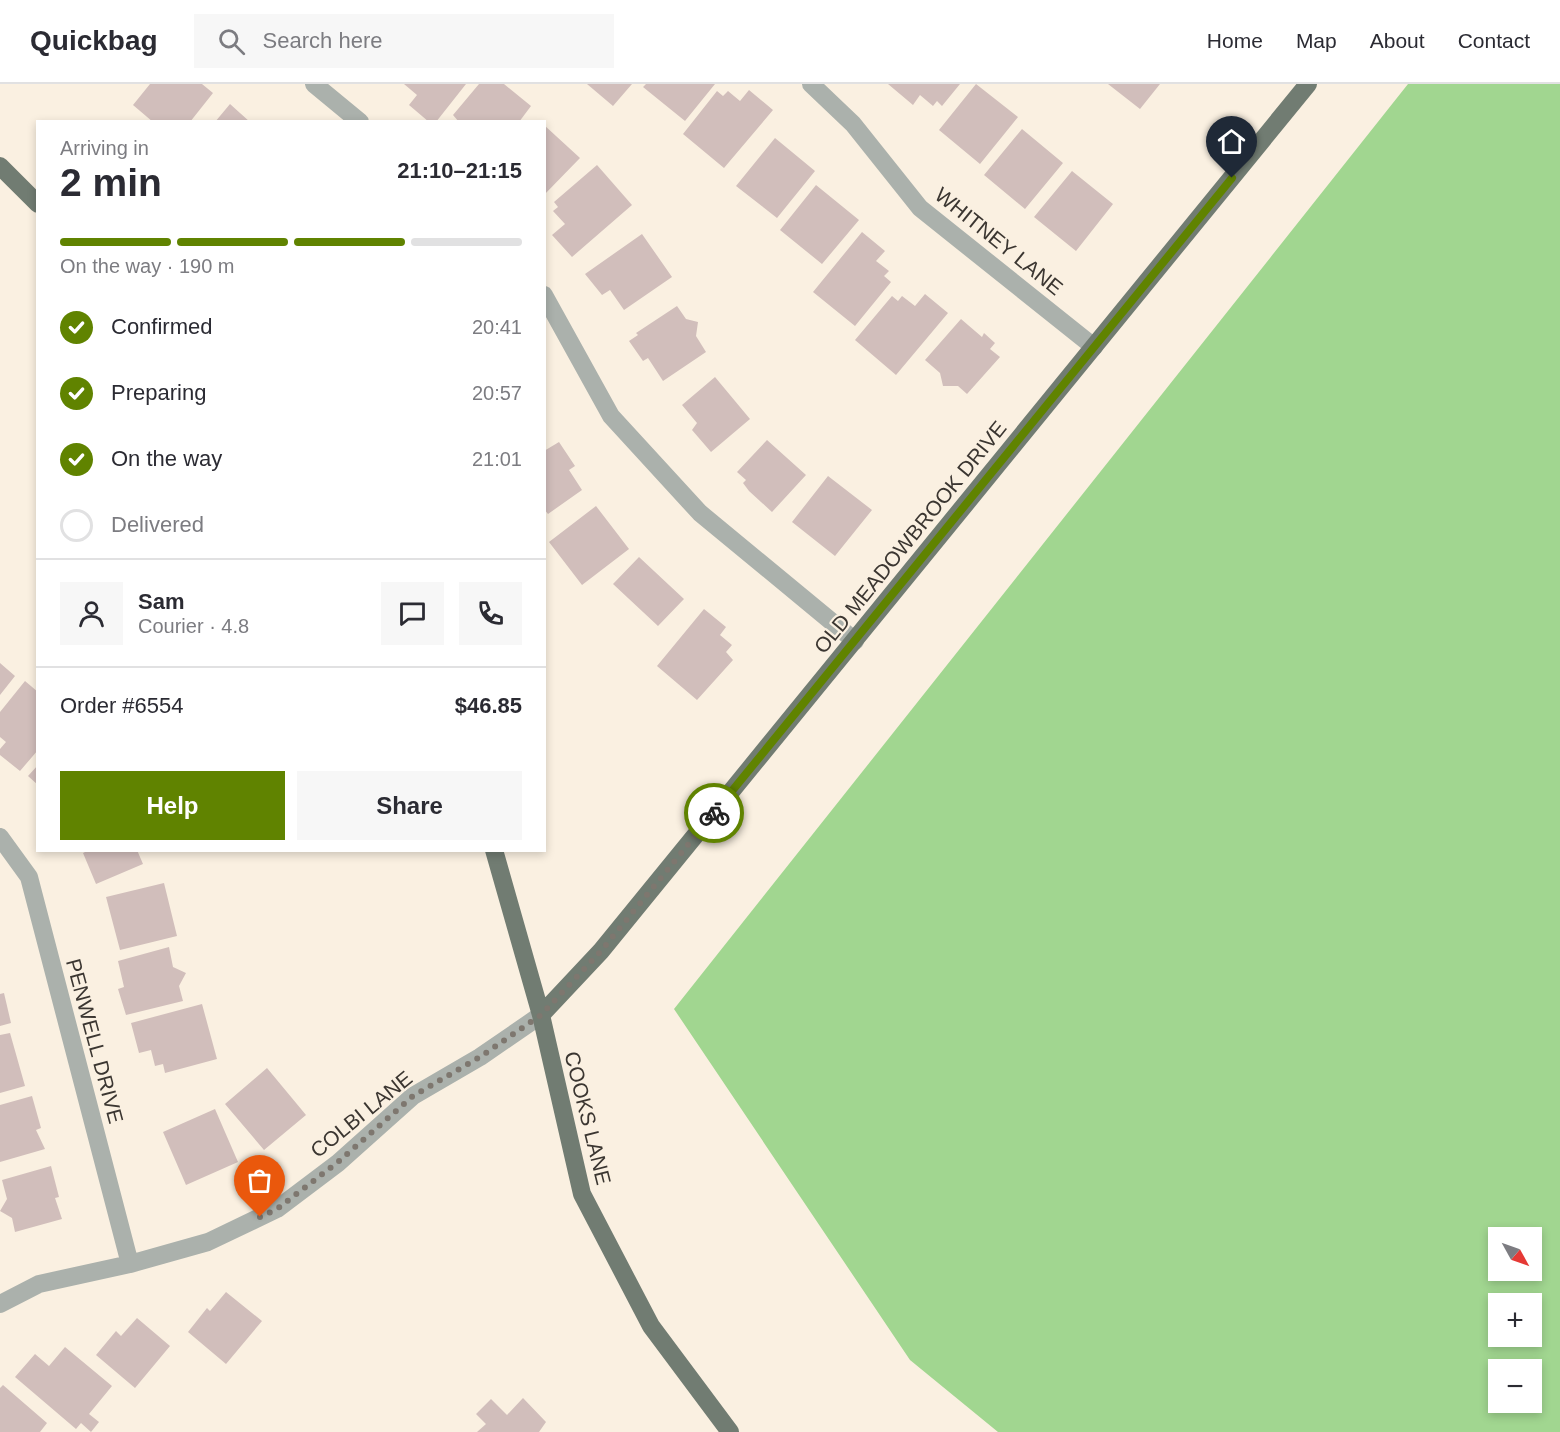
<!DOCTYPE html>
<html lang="en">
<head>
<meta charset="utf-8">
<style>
	body { margin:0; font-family:Arial,sans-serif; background:#f7f7f7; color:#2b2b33; height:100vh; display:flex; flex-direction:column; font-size:22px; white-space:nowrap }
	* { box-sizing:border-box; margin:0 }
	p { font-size:20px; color:#7c7c81 }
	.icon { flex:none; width:33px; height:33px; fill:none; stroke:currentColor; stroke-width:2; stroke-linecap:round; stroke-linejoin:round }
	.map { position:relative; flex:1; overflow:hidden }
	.sheet { position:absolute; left:36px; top:36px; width:510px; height:732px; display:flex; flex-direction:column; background:#fff; border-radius:0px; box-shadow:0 3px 9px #0003 }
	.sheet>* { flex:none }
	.needle { width:39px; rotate:130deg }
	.tools { position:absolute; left:1488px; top:1143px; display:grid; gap:12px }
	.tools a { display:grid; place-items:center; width:54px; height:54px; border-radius:0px; background:#fff; box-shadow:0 3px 9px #0003; font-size:30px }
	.pin { position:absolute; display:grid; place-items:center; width:51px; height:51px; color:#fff; margin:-62px -26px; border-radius:50% 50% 50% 0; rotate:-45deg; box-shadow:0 0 6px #0007 }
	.pin .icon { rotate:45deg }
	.courier { position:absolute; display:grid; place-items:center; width:60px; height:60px; margin:-30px; border:4px solid #608300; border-radius:50%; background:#fff; color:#222; box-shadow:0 2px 8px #0007 }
	.headline em { font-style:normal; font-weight:800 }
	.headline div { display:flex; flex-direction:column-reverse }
	.headline { display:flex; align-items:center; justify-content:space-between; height:102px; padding:0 24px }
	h1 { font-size:39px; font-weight:800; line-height:45px }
	.bar { display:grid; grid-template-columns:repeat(4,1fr); gap:9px 6px; align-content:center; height:72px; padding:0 24px }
	.bar i { height:8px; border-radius:4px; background:#e1e1e2 }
	.bar .current { background:#608300 }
	.bar p { grid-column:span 4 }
	.line { display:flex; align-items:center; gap:15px; padding:0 24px; border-top:2px solid #e1e1e2 }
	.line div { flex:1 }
	.round { display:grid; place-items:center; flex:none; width:63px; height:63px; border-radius:0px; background:#f7f7f7 }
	ol { padding:0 24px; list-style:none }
	li { display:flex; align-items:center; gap:18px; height:66px }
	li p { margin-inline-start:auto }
	li .icon { padding:6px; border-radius:50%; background:#608300; color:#fff; stroke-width:4 }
	li:last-child { color:#7c7c81 }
	li i { width:33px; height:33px; border:3px solid #e1e1e2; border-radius:50% }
	.cta { display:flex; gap:12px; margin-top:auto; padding:12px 24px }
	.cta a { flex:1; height:69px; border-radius:0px; background:#608300; color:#fff; font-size:24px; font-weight:800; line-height:69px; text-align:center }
	.cta a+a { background:#f7f7f7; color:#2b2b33 }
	header { display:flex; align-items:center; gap:36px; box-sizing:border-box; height:84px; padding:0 30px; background:#fff; border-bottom:2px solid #e1e1e2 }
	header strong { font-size:28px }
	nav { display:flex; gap:33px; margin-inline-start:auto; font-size:21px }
	.search { width:420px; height:54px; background:#f7f7f7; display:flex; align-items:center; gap:15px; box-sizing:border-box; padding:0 21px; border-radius:0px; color:#7c7c81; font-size:22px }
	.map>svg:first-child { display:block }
</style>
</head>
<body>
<header>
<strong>Quickbag</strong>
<div class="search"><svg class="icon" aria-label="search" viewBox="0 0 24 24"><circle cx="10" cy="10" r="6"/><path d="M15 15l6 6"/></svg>Search here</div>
<nav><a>Home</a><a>Map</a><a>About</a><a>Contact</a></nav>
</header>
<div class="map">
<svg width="1560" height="1348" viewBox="0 0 1560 1348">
	<rect width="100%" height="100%" fill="#faf0e1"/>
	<path fill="#a1d690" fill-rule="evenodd" d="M1408,0H1560V1348H998L910,1276L674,925ZM1498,1154H1532V1186H1498ZM1498,1220H1532V1252H1498ZM1498,1286H1532V1318H1498Z"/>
	<path fill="#d1bebb" d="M150,0H202L213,9L190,38H153L133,21Z
		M404,0H466L436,38H429L409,21L417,11Z
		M479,0H504L531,22L519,38H459L453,31Z
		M587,0H632L613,22Z
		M646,0H715L685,37L643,3Z
		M888,0H960L942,22L937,17L933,22L920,11L913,21Z
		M976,0L1018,33L980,80L939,46Z
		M1108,0H1160L1140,25Z
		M749,6L773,26L724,84L683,50L717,7L723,12L728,7L740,17Z
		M230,20L250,38H215Z
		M544,41L580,74L544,111Z
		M1022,45L1063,79L1025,125L984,91Z
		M775,54L815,87L777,134L736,102Z
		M597,81L632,121L572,173L552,151L565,140L553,127L558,123L554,118Z
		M1072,87L1113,120L1076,167L1034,133Z
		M816,101L859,136L822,180L780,146Z
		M862,148L885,167L876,177L889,187L884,192L891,198L855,242L813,208Z
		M642,150L672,193L624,226L610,206L602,211L585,190Z
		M925,210L948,229L896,291L855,256L892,212L898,217L902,212L915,222Z
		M677,222L686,235L698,238L696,252L706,268L663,297L648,274L643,277L629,257L638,251L636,249Z
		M961,235L982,253L984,249L995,259L990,265L1000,273L967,310L958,302H943L940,289L925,276Z
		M715,293L750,335L711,368L692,346L697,339L682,321Z
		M767,356L806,391L772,428L749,407L743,399L746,396L737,388Z
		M559,358L575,382L569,386L582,406L548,430L544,425V367Z
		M828,392L872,426L835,472L792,438Z
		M596,422L629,465L582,501L549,458Z
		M639,473L684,515L658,542L613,500Z
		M704,525L726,543L720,551L732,561L726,568L733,576L697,616L657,582Z
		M0,579L15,592L0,611Z
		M25,597L38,608V666L20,687L0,671V665L6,658L0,653V628Z
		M38,681V701L28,692Z
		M89,766H137L143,780L96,800L83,769Z
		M164,799L177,852L120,866L106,813Z
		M169,863L173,883L186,889L179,902L183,917L126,931L118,905L124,903L118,877Z
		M4,909L11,939L0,942V910Z
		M202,920L217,975L165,989L163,980L155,982L151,966L139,969L131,939Z
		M10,949L25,1002L0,1009V951Z
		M267,984L306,1031L264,1066L225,1020Z
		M32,1012L41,1044L36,1046L45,1065L0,1078V1021Z
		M215,1025L238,1078L186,1101L163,1048Z
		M51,1082L59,1113L55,1114L62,1135L15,1148L12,1134L0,1127L7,1115L2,1096Z
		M226,1208L262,1237L226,1280L188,1248L207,1224L210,1227Z
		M137,1234L170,1262L135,1304L96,1271L116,1247L121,1252Z
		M65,1263L112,1302L89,1330L99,1338L91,1348L81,1339L76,1345L15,1293L35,1270L49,1282Z
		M3,1301L47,1339L40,1348H0V1304Z
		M523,1314L546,1338L539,1348H477L486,1340L476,1330L491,1315L507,1331Z"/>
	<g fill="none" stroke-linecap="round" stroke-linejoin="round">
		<path stroke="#abb1ac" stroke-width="18" d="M314,0L360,38
			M811,0L853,40L920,124L1094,263
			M544,211L611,332L700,429L855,557
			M0,753L29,793L130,1180
			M0,1220L39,1200L130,1180L208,1158L277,1125L338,1079L413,1012L480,973L541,931"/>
		<path stroke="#717c72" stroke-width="18" d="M0,82L38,120
			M494,766L541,931L582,1110L651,1242L730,1348
			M541,931L601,867L1308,0"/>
	</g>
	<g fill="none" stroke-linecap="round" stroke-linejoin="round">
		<path stroke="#7e776f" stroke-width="6" stroke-dasharray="0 10.8" d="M260,1133L277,1125L338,1078L413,1012L480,973L541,931L601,867L714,729"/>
		<path stroke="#608300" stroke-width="8" d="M714,729L1232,94"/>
	</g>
	<g text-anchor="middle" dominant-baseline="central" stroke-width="4.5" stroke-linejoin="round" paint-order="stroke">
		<g font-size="21" fill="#3b3631" stroke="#faf0e1">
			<text transform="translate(999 157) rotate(39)">WHITNEY LANE</text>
			<text transform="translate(910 453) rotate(-51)">OLD MEADOWBROOK DRIVE</text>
			<text transform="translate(95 957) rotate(75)">PENWELL DRIVE</text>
			<text transform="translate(361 1030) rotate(-39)">COLBI LANE</text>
			<text transform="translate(588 1034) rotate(76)">COOKS LANE</text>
		</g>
	</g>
</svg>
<div class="tools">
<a><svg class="needle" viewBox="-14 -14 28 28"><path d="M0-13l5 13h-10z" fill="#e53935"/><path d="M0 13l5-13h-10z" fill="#7c7c81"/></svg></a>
<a>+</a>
<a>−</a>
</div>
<div class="pin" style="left:260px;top:1133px;background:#ea580c"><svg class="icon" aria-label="bag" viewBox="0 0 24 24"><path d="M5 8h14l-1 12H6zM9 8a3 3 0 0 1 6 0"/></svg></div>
<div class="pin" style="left:1232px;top:94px;background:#1f2937"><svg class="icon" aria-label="home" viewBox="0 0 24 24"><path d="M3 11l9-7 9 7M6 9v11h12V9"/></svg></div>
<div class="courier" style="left:714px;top:729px"><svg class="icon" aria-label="bike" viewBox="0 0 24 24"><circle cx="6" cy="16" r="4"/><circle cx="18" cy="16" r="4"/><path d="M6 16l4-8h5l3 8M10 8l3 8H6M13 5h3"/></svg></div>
<section class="sheet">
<div class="headline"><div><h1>2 min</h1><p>Arriving in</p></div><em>21:10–21:15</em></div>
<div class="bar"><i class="current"></i><i class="current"></i><i class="current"></i><i></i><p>On the way · 190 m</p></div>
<ol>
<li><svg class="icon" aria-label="check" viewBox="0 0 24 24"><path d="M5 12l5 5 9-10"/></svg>Confirmed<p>20:41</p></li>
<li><svg class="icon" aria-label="check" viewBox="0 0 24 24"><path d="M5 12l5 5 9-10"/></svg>Preparing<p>20:57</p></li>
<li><svg class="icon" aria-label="check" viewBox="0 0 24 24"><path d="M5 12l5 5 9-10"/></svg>On the way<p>21:01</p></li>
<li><i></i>Delivered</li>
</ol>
<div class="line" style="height:108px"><a class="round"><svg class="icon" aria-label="person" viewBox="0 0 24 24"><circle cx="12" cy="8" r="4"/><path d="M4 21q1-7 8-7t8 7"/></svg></a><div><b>Sam</b><p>Courier · 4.8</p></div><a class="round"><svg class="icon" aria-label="chat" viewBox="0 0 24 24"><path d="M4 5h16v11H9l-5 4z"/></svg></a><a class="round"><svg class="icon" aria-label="phone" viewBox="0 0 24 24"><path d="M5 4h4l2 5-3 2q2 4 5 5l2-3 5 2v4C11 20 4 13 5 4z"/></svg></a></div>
<div class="line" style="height:78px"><div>Order #6554</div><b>$46.85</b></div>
<div class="cta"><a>Help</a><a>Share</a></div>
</section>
</div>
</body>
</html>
